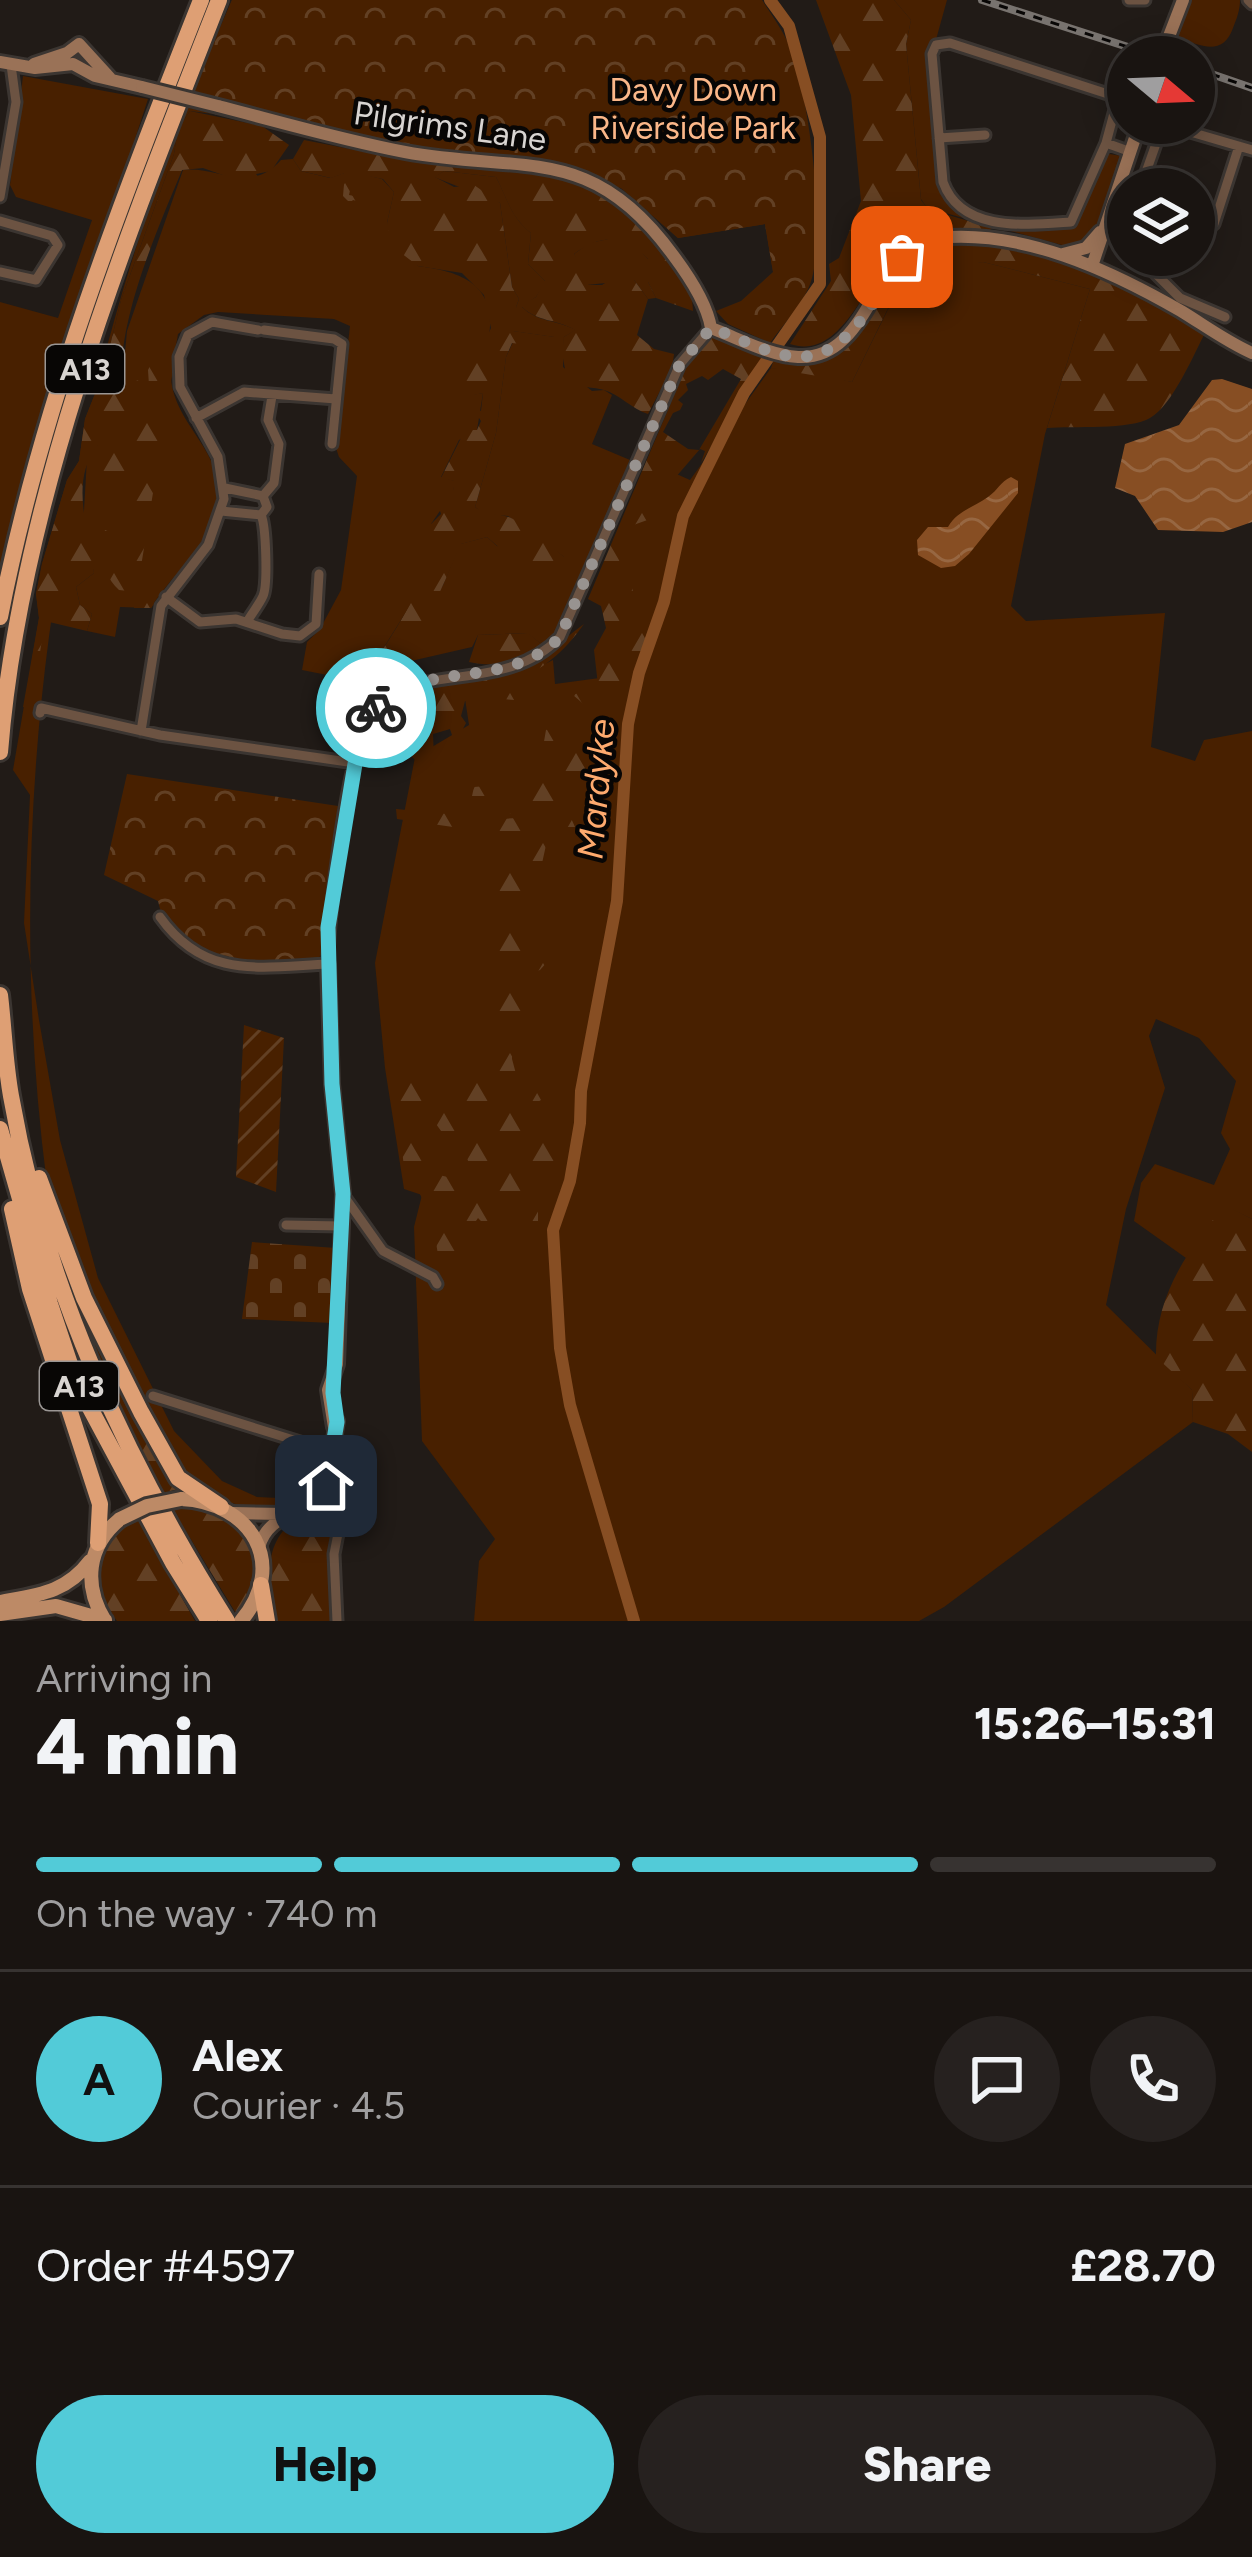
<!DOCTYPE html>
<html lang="en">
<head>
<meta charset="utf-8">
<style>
	body { margin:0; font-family:Figtree,sans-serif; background:#26211f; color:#f1f3f6; height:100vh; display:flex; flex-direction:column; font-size:45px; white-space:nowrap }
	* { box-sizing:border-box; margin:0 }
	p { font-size:39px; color:#9f9e9f }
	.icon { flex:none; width:66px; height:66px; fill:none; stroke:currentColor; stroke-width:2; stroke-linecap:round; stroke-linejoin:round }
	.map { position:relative; height:1621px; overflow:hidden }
	.details { display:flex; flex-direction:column; background:#191411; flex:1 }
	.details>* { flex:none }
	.needle { width:78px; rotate:109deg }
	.fabs { position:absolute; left:1107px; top:36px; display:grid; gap:24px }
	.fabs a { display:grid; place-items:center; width:108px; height:108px; border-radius:50%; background:#191411; box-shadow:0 6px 30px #0003,0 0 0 3px #373331; font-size:60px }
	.pin { position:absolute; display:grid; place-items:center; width:102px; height:102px; color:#fff; margin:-51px; border-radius:24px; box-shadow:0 6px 18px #0006 }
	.courier { position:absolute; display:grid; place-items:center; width:120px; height:120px; margin:-60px; border:9px solid #52cbd8; border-radius:50%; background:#fff; color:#222; box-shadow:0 3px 15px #0007 }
	.overview em { font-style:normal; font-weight:800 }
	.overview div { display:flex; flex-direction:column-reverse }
	.overview { display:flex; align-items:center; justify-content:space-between; height:204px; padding:0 36px }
	h1 { font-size:78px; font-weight:800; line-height:90px }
	.bar { display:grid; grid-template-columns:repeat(4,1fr); gap:18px 12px; align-content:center; height:144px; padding:0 36px }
	.bar i { height:15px; border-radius:9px; background:#373331 }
	.bar .current { background:#52cbd8 }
	.bar p { grid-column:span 4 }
	.line { display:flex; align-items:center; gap:30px; padding:0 36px; border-top:3px solid #373331 }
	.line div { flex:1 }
	.round { display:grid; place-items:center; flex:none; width:126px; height:126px; border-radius:63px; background:#26211f }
	.button { display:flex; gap:24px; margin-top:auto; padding:24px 36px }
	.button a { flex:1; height:138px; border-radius:72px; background:#52cbd8; color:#111; font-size:48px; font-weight:800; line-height:138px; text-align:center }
	.button a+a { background:#26211f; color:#f1f3f6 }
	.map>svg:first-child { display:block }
</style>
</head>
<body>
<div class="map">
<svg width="1252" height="1621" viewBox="0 0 1252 1621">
	<defs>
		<pattern id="forest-firs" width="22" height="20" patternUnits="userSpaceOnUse" patternTransform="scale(3)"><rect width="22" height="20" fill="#482000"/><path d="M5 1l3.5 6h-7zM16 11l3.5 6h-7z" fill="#624024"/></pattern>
		<pattern id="cemetery-stones" width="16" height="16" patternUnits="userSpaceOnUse" patternTransform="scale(3)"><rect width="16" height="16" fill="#482000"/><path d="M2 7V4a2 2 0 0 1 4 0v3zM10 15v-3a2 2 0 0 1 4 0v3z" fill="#624024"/></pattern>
		<pattern id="park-crowns" width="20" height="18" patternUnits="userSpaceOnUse" patternTransform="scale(3)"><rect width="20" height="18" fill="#482000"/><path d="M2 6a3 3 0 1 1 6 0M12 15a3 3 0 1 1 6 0" fill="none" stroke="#624024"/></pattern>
		<pattern id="garden-furrows" width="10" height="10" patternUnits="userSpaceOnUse" patternTransform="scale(3)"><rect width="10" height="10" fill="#482000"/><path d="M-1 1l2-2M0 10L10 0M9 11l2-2" fill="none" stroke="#624024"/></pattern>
		<pattern id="water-waves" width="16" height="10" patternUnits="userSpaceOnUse" patternTransform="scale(3)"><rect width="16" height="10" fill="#874e23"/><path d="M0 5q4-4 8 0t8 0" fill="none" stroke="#976742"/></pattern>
	</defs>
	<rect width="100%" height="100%" fill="#211b17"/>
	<path fill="#482000" d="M894,0H947L932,54L942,188C964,238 1033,225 1077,224L1103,153L1122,156C1112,186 1105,251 1062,245L927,208L921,199L906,44L911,20Z
		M1192,0H1240C1240,10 1237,18 1233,28C1222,58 1200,45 1176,37Z
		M23,76L148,99L21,490L0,577V302L58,318L92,220L16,197L10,185Z
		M186,107L214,114L190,111L178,129L174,154L121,300L104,371L85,419L79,461L67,480L42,564L36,594L39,618L13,770L30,795L24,923L39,1020L60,1140L98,1278L174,1431L222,1481L257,1497L279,1498L285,1506C240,1511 206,1501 176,1464C130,1372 77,1282 47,1184C0,823 53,445 186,107Z
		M293,159L301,171L330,178L350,171L382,179L394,192L387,223L418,266C454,271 492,280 490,326C490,346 472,370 466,390L465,396L483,393L477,430L459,440L441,477L455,481L453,492L431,524L432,553L418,593L362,682L302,670L307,642L320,629L341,590L357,476L339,457L336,448L350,326L334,319L218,312L204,315L178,334C176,348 170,366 171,380C177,432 235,456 213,517C201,555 170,576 151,608L120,607L115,637L87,631L92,614L80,605L76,587L94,573L83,528L87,458L103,438L121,395L127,331L183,170C218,166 250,195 281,160Z
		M444,171L496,177C508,199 510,216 531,233L528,264L546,282L536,297L522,307C537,322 557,320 576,330L564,337L563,367L592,391L604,390L612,395L592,444L630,460L569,607L548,641L540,643L527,633L478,635L472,647L398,664L443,585L460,544L487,537L497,546L564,557L508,516L484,514L475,507L496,433L506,357L513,342L556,347L554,337L512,331L520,323L516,307L519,299L512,287L500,203L434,177Z
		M613,238L631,242L648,259V282L656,298L648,299L634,280L587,285L574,254L589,243Z
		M983,262L1090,289L1045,434L1011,606L1026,621L1165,613L1151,747L1195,761L1204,740L1252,731V1219L1225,1206L1186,1258L1134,1221L1141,1183L1155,1164L1214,1185L1230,1149L1221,1133L1236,1081L1199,1038L1156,1019L1149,1036L1165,1088L1126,1209L1106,1305L1192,1390L1193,1422L944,1607L919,1621H474L479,1561L495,1539L422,1441L414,1227L422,1195L404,1189L385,1068L375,963L415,757L469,725L464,692L513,680L553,660L555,684L607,677L610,615L601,584L652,463L690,480L771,368L802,370L852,382L899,287L939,266Z"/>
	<path fill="url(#forest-firs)" fill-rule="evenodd" d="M232,0L764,114L773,272L765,224L678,238L621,188L538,171C551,177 568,179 583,184C634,202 667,254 692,299L693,311L656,298L648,282V259C624,235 602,233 574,254L585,271L588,285H602L616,276L634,280L648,299L637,335L654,349L674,354L672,368L648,414C632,409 619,394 604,390C589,386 581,389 567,379L562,353L564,337L575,330C556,319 537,322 521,306L536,297L545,281L528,264L531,233C510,216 508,200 496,177L444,171L435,177L454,187L474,185L500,203L512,287L519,299L516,307L528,320L513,331L555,337L557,348L512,343L506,357L496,433L475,507C488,517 500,512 513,519C531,529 548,544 564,557L566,571C541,585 505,553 487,537L461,544C444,582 409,673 371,690L362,682C393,631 432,586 431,524L441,514L434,492L443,485L453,491L454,481L441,478L465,430H477L481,421L472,407L481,411L483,393L465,397V390L451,391L446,379L458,370H472L491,328L484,295L462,273L418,266L392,246L387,223L394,192L383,179L347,172L360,177L368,188L351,186L349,195L386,202L387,209L353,200L350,203L343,196L345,173L331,178L301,171L293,159L304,140L406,160L535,171L411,146L192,93Z
		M816,0H894L911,20L906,44L921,200L928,209L992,228L987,233C962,231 935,225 912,236C872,256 849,364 790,344L831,281L829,264L839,258L861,201L851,95Z
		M190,111L262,126L289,145L271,171L256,174L262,182L247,197L234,190L237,180L203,168L182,170C156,233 115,325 122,392L131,378L149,385L148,370L153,360L174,364L137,591H145L154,604L151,608H134L137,592L119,590C102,575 99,551 105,530L119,536L127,529L122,517L124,505L105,494L93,478L102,452L98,445C68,482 90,531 94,573L76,587L80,605L92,614L87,631L45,621L31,708L23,707L39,618L36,594L42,564L67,480L79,461L85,419L104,371L121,300L174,154L178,129Z
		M952,242C1058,251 1115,279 1206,331C1194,354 1172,406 1150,418C1131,430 1071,426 1047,428L1090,289L983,262L938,270L906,295L898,288L852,382L771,368L775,357C852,382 875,298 916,249Z
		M714,334L765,357L701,463L705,451L700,449L662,493L648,492L655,505L653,518L625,528L626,540L618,544L620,565L631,573L634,603L646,596L658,611L632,680L622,723L612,724L607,707H587L573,695L598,685L594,650L606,628L601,606L588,599L681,379L696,347ZM723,369L741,379L699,450L688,449L663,432L673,413L680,410L683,404L678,400L688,390L686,384L702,376L708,380Z
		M567,610C560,654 509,671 469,662L478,635L528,633L540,643L548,640Z
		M584,624C563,654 536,676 500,686L536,687L561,695C534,710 499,692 465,701L461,716L466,723L455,744L450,729L433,734L434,760L420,764L396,743L372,735C402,670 457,693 512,673C538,663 562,640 584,624Z
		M563,724L578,732L595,733L601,744L585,747L593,777L575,793L580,805L577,810L571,808L557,815L560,820L570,816L575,827H562L548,836L539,877L529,890L534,901L519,913C538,925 543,943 563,956L558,963L548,961L540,970L518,977L534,1015L512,1029V1059L519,1085L532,1084L541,1100L529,1107L536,1116L564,1135C560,1162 558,1184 538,1204V1221L517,1241C513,1223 502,1211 501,1193L490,1202L493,1213L487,1227L478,1218L463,1240L470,1250L451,1269L440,1268L436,1242L427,1240L430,1215L418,1190H407L400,1135H412L423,1142C423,1155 431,1161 431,1173L464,1181L468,1160L454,1149L431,1117H424L413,1128L399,1129L390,1082L410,1073L422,1076L426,1083L437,1076L451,1082L488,1066L495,833L397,819L396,809L459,815L446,807L453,801C471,818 493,820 517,818V815L498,810L489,796H472L474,787L486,786L485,780L493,777L505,798L516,796L519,786L536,788L546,730Z
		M1225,1205L1252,1219V1452L1228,1434L1193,1422L1192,1390L1156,1357C1155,1296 1187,1251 1225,1205Z
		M91,1326L151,1448L178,1489L163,1493L110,1385L88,1328Z
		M186,1506C250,1515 273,1561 237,1615L173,1510Z
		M321,1511L332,1524L328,1580L333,1621H273C267,1572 261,1524 321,1511Z
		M136,1517L195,1621H117C90,1587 97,1539 136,1517Z"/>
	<path fill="url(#cemetery-stones)" d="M252,1242L336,1248L333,1323L242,1319Z"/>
	<path fill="url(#park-crowns)" d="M232,0H762C774,19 787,36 794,57C809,104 829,246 808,289C799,308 782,326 770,343L728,324L716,311L741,301L773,272L765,224L678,238L621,188L560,162L405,145L192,93Z
		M127,774L338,806L321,955L317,960C264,970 171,968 158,901L104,875Z"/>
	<path fill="url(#garden-furrows)" d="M244,1025L284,1038L276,1192L236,1177Z"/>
	<path fill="url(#water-waves)" d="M1222,379L1252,389V522L1223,532L1158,530L1135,496L1115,488L1125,444L1179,425L1212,380Z
		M1011,477L1018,481V493L969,554L955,566L941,568L918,555L917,540L928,527H948C958,510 973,508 988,497C998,490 1000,482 1011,477Z"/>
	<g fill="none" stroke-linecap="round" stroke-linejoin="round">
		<path stroke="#874e23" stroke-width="12" d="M634,1621L570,1405L560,1348L553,1230L570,1181L580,1123L581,1091L617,901L628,724L639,673L664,602L683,516L744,393L820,284V137L789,26L770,0"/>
		<defs>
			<path id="street" d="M1129,0H1145
				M1248,0L1252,4
				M939,138L985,135
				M1106,143L1071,222C1027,225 961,233 943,182L932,54L936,45L950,43L1111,95L1117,102L1106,143L1131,152
				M1140,189L1163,124L1252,150
				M0,197L16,102L11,65
				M0,221L52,236L58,245L36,280L0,272
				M1128,224V236
				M1214,224L1239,146
				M1137,255L1180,298L1225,317
				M264,330L334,339L342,344L332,444
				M196,418L244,392L336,399
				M225,488L263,496
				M221,511L261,515
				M166,597L200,622L236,619L282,634L300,636L316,624L319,574
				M247,622C252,613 259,605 263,596C268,585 266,525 261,515L267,507L263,496L274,483L279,444L268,420L272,396
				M40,713L41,708L160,735L355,763
				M141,731L161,606L208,545L224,499L218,457L180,387L179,357L188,335L212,322L258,330
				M160,917C205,980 260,967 328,964C328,915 347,756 370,718C380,701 395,689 413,685C465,672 520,679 560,637L680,364L711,328
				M344,1196L383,1251L433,1277L437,1284
				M286,1225L342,1226
				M153,1396L332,1452
				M319,1491L338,1497L343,1508L334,1554L337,1621
				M313,1504L331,1508L340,1519"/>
			<path id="secondary" d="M1161,57L1183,0
				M0,62L35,68L73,64L95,76L142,87
				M34,64L67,53L79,44L110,78
				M218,106C280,122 342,140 405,152C524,174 591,142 673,255C688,275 707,303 711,328C738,338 768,355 798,357C872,361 873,244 937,238C1022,229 1110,270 1181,311C1204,325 1227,342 1252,353
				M1063,254L1086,248L1100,232
				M1092,266L1140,123
				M328,964L332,1084L343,1194L337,1364L328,1390L334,1427
				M233,1513L285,1514
				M259,1547C271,1505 317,1521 332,1470L330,1464L337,1421"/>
			<path id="primary" d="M181,1499C251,1502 289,1564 241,1621
				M0,1602C37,1595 66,1593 90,1561
				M0,1614L56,1606L105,1620
				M105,1621C83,1585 87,1546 120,1519"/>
			<path id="highway" d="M0,617C41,405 122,200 201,0
				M0,752C20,499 127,235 219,0
				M0,995C4,1029 5,1063 11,1096C44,1286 125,1459 227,1621
				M0,1129L50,1304L76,1382L173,1563L209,1621
				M39,1178L84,1298L141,1412L178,1478L221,1507
				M12,1209L30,1289L100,1504L98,1543
				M261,1585L267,1621"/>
		</defs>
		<use href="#street" stroke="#3b3531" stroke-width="15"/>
		<use href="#secondary" stroke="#3b3531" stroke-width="18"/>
		<use href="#primary" stroke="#3b3531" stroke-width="20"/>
		<use href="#highway" stroke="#3b3531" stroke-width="22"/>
		<use href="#street" stroke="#6c5342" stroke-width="9"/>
		<use href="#secondary" stroke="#9a7257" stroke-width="12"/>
		<use href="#primary" stroke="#bd8a66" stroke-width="14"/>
		<use href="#highway" stroke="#de9f74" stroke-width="16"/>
		<defs>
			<path id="rail" d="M982,0L1159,57
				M1194,68L1252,88"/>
		</defs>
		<use href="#rail" stroke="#78736f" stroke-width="8"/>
		<use href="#rail" stroke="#080605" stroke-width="3" stroke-dasharray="9" stroke-linecap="butt"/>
		<defs>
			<path id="secondary-bridge" d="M142,87L218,106"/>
			<path id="primary-bridge" d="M120,1519L147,1506L181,1499"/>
		</defs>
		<use href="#secondary-bridge" stroke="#3b3531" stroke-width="18" stroke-linecap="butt"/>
		<use href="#primary-bridge" stroke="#3b3531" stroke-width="20" stroke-linecap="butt"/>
		<use href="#secondary-bridge" stroke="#9a7257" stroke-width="12"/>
		<use href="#primary-bridge" stroke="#bd8a66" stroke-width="14"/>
	</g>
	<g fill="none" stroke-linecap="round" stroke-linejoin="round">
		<path stroke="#989390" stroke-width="12" stroke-dasharray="0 21.6" d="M376,708C423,658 507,692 560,637L680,364L711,328C737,337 763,352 790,356C846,365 876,296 902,257"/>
		<path stroke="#52cbd8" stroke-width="15" d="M326,1486L337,1422L333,1393L343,1194L332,1084L328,927L357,752L376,708"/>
	</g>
	<g text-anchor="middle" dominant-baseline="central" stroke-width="9" stroke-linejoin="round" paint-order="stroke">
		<g fill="#080605" stroke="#9a9694" stroke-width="3">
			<rect x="46" y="345" width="78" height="48" rx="9"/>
			<rect x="40" y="1362" width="78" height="48" rx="9"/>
		</g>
		<g font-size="30" font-weight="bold" fill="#d8d4d1">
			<text x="85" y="369">A13</text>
			<text x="79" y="1386">A13</text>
		</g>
		<g font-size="33" fill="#fbb789" stroke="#080605">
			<text x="693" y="89">Davy Down<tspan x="693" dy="38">Riverside Park</tspan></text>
		</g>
		<g font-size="33" fill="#d8d4d1" stroke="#080605">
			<text transform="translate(450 126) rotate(8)">Pilgrims Lane</text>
		</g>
		<g font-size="36" font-style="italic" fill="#feaa6e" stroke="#080605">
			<text transform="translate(596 789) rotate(-85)">Mardyke</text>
		</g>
	</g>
</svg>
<div class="fabs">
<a><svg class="needle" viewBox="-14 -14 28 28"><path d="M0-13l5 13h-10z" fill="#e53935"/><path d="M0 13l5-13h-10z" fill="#9f9e9f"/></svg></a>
<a><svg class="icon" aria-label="layers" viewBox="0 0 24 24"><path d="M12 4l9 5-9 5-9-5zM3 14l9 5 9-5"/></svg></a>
</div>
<div class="pin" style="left:902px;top:257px;background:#ea580c"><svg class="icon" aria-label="bag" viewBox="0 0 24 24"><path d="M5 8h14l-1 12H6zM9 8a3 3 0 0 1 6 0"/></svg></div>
<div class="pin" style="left:326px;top:1486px;background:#1f2937"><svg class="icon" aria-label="home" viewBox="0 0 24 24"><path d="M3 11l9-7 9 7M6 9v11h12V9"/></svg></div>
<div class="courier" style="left:376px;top:708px"><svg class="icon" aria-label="bike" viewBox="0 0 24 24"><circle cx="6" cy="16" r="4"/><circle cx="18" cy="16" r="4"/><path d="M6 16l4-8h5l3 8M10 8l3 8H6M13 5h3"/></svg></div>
</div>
<section class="details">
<div class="overview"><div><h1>4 min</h1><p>Arriving in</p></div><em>15:26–15:31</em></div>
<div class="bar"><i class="current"></i><i class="current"></i><i class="current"></i><i></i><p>On the way · 740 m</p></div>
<div class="line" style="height:216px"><b class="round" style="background:#52cbd8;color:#111">A</b><div><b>Alex</b><p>Courier · 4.5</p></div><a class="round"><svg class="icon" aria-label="chat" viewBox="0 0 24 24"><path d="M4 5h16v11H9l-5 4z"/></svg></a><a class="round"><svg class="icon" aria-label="phone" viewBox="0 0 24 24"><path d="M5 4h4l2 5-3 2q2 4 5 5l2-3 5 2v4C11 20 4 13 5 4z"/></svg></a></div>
<div class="line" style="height:156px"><div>Order #4597</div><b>£28.70</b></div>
<div class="button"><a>Help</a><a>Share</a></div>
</section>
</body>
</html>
